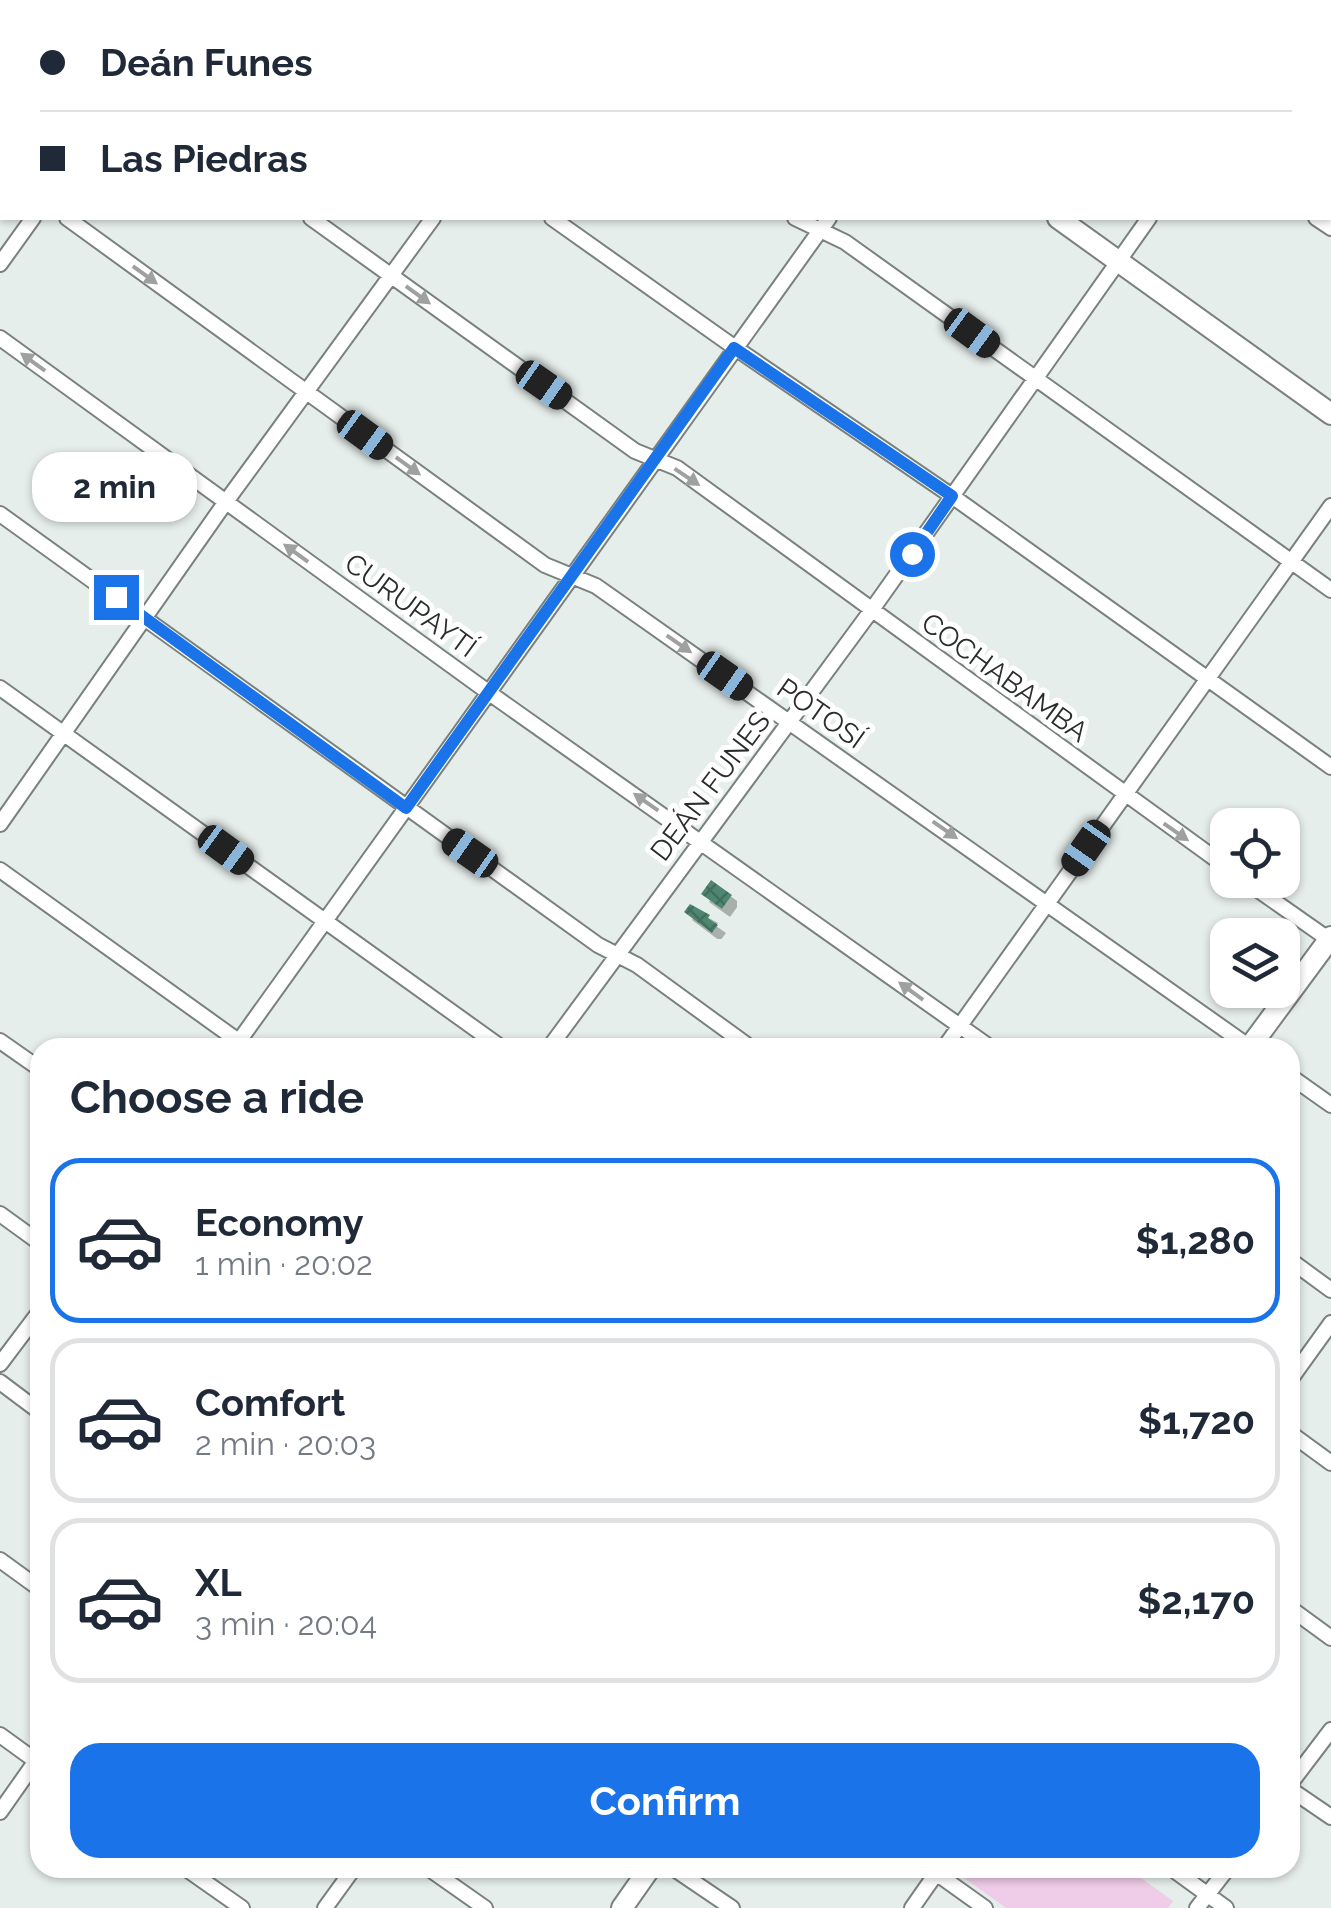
<!DOCTYPE html>
<html lang="en">
<head>
<meta charset="utf-8">
<style>
	:root { --surface:#fff; --page:#f2f2f3; --text:#1f2937; --muted:#747a83; --line:#e0e1e3; --accent:#1a73e8 }
	body { margin:0; font-family:Raleway,sans-serif; background:var(--page); color:var(--text); height:100vh; display:flex; flex-direction:column; font-size:38px; white-space:nowrap }
	* { box-sizing:border-box; margin:0 }
	p { font-size:32px; color:var(--muted) }
	.icon { flex:none; width:55px; height:55px; fill:none; stroke:currentColor; stroke-width:2; stroke-linecap:round; stroke-linejoin:round }
	.map { position:relative; flex:1; overflow:hidden }
	.sheet { position:absolute; left:30px; top:1038px; width:1270px; height:840px; display:flex; flex-direction:column; background:var(--surface); border-radius:30px; box-shadow:0 2px 8px #0004 }
	.sheet>* { flex:none }
	.hud { position:absolute; left:0px; top:0px; width:1332px; height:220px; box-shadow:0 2px 8px #0004; display:grid; align-content:center; height:220px; padding:0 40px; background:var(--surface) }
	.tools { position:absolute; left:1210px; top:808px; display:grid; gap:20px }
	.tools a { display:grid; place-items:center; width:90px; height:90px; border-radius:20px; background:var(--surface); box-shadow:0 2px 8px #0004; font-size:50px }
	.end { position:absolute; width:45px; height:45px; margin:-22px; border:12px solid #1a73e8; background:#fff; box-shadow:0 0 0 5px #fff }
	.from { border-radius:50% }
	.bubble { position:absolute; height:70px; border-radius:30px; background:var(--surface); box-shadow:0 2px 8px #0004; font-size:32px; font-weight:700; line-height:70px; text-align:center }
	.car { position:absolute; width:30px; height:60px; margin:-30px -15px; border-radius:12px; box-shadow:0 0 8px 2px #0007; background:linear-gradient(#222 24%,#8ab4d8 0 40%,#222 0 76%,#8ab4d8 0 86%,#222 0) }
	.hud b { display:flex; align-items:center; gap:35px; height:95px; font-size:38px }
	.hud b+b { border-top:2px solid var(--line) }
	.hud i { width:25px; height:25px; background:var(--text) }
	ul { padding:0; list-style:none }
	li { display:flex; align-items:center; gap:30px; height:165px; margin:0 20px 15px; padding:0 20px; border:5px solid var(--line); border-radius:30px }
	li div { flex:1 }
	li b { display:block; font-size:38px }
	li em { font-style:normal; font-weight:700 }
	li.selected { border-color:var(--accent) }
	li>.icon { width:90px; height:90px; stroke-width:1.5 }
	h2 { padding:0 40px; font-size:45px; line-height:120px }
	.button { display:flex; gap:20px; margin-top:auto; padding:20px 40px }
	.button a { flex:1; height:115px; border-radius:30px; background:var(--accent); color:#fff; font-size:40px; font-weight:700; line-height:115px; text-align:center }
	.map>svg:first-child { display:block }
	.park { fill:#efcce7 }
	.building { fill:url(#building-cross-hatch); filter:url(#shadow) }
	.lines { fill:none; stroke-linecap:round; stroke-linejoin:round }
	.street-casing { stroke:#79807d; stroke-width:18 }
	.secondary-casing { stroke:#79807d; stroke-width:24 }
	.street { stroke:#fff; stroke-width:14 }
	.secondary { stroke:#fff; stroke-width:20 }
	.oneway { fill:#9fa0a0 }
	.route { stroke:#1a73e8; stroke-width:12 }
	.labels { text-anchor:middle; stroke-width:10; stroke-linejoin:round; paint-order:stroke }
	.street-label { font-size:28px; fill:#292c2b; stroke:#fff }
</style>
</head>
<body>
<div class="map">
<svg width="1331" height="1908" viewBox="0 0 1331 1908">
	<defs>
		<pattern id="building-cross-hatch" width="8" height="8" patternUnits="userSpaceOnUse" patternTransform="scale(2.5)"><rect width="8" height="8" fill="#508671"/><path d="M0 0l8 8M0 8l8-8" fill="none" stroke="#426e5d"/></pattern>
		<filter id="shadow"><feDropShadow dx="8" dy="8" stdDeviation="0" flood-color="#0004"/></filter>
	</defs>
	<rect width="100%" height="100%" fill="#e6eeeb"/>
	<!-- park -->
	<path class="park" d="M 956,1868 L 1127,1868 L 1173,1901 L 1168,1908 L 1006,1908 L 953,1870 Z"/>
	<!-- building -->
	<path class="building" d="M 711,880 L 732,895 L 722,909 L 701,894 Z
		M 690,904 L 710,915 L 708,918 L 718,925 L 712,933 L 684,912 Z"/>
	<g class="lines">
		<!-- street casing -->
		<g class="street-casing">
			<path id="street" d="M 8,0 L 11,2
				M 253,0 L 257,2
				M 495,0 L 499,2
				M 1009,0 L 1013,2
				M 1259,0 L 1262,2
				M 186,2 L 188,0
				M 583,2 L 584,0
				M 975,2 L 976,0
				M 1306,2 L 1308,0
				M 1330,52 L 1331,53
				M 0,169 L 2,171
				M 67,218 L 545,565 L 596,586 L 1251,1048
				M 311,218 L 635,451 L 677,468 L 1228,868
				M 552,218 L 734,347 L 952,496 L 1331,767
				M 795,218 L 845,242 L 1331,590
				M 1316,218 L 1331,228
				M 0,264 L 33,218
				M 0,338 L 488,692 L 991,1048
				M 0,514 L 598,945 L 637,965 L 751,1048
				M 0,688 L 502,1048
				M 0,824 L 225,503 L 433,218
				M 0,870 L 248,1048
				M 1244,880 L 1331,941
				M 0,1041 L 40,1069
				M 234,1048 L 829,218
				M 549,1048 L 871,611 L 1149,218
				M 944,1048 L 1331,506
				M 1290,1076 L 1331,1105
				M 0,1214 L 40,1243
				M 1290,1260 L 1331,1290
				M 0,1364 L 40,1311
				M 1290,1380 L 1331,1323
				M 0,1382 L 40,1412
				M 1290,1433 L 1331,1463
				M 0,1560 L 40,1589
				M 1290,1608 L 1331,1638
				M 0,1735 L 40,1764
				M 1290,1784 L 1331,1730
				M 1290,1789 L 1331,1817
				M 0,1812 L 40,1755
				M 185,1868 L 242,1908
				M 428,1868 L 485,1908
				M 673,1868 L 732,1908
				M 929,1868 L 985,1908
				M 1171,1868 L 1226,1908
				M 325,1908 L 354,1868
				M 912,1908 L 940,1868
				M 1197,1908 L 1228,1868"/>
		</g>
		<!-- secondary casing -->
		<g class="secondary-casing">
			<path id="secondary" d="M 753,0 L 757,2
				M 1058,218 L 1331,414
				M 1249,1048 L 1331,937
				M 622,1908 L 650,1868"/>
		</g>
		<!-- street -->
		<use href="#street" class="street"/>
		<!-- secondary -->
		<use href="#secondary" class="secondary"/>
	</g>
	<!-- one-way arrows -->
	<defs><path id="oneway-solid" d="M-6-.8H1V-3.2L6.5 0L1 3.2V.8H-6Z" transform="scale(2.5)"/></defs>
	<g class="oneway">
		<use href="#oneway-solid" transform="translate(145 275) rotate(36)"/>
		<use href="#oneway-solid" transform="translate(418 295) rotate(36)"/>
		<use href="#oneway-solid" transform="translate(33 362) rotate(-144)"/>
		<use href="#oneway-solid" transform="translate(408 466) rotate(36)"/>
		<use href="#oneway-solid" transform="translate(687 477) rotate(34)"/>
		<use href="#oneway-solid" transform="translate(296 553) rotate(-144)"/>
		<use href="#oneway-solid" transform="translate(679 644) rotate(35)"/>
		<use href="#oneway-solid" transform="translate(646 802) rotate(-145)"/>
		<use href="#oneway-solid" transform="translate(945 830) rotate(35)"/>
		<use href="#oneway-solid" transform="translate(1176 832) rotate(35)"/>
		<use href="#oneway-solid" transform="translate(911 991) rotate(-144)"/>
	</g>
	<g class="lines">
		<!-- route -->
		<path class="route" d="M 116,597 L 406,808 L 734,348 L 952,496 L 912,554"/>
	</g>
	<g class="labels">
		<!-- street labels -->
		<g class="street-label">
			<text transform="translate(411 605) rotate(36)" y="10">CURUPAYTÍ</text>
			<text transform="translate(1005 677) rotate(36)" y="10">COCHABAMBA</text>
			<text transform="translate(821 713) rotate(35)" y="10">POTOSÍ</text>
			<text transform="translate(710 786) rotate(-53)" y="10">DEÁN FUNES</text>
		</g>
	</g>
</svg>
<div class="tools">
<a><svg class="icon" aria-label="locate" viewBox="0 0 24 24"><circle cx="12" cy="12" r="6"/><path d="M12 2v4M12 18v4M2 12h4M18 12h4"/></svg></a>
<a><svg class="icon" aria-label="layers" viewBox="0 0 24 24"><path d="M12 4l9 5-9 5-9-5zM3 14l9 5 9-5"/></svg></a>
</div>
<i class="end from" style="left:912px;top:554px"></i>
<i class="end" style="left:116px;top:597px"></i>
<div class="bubble" style="left:32px;top:452px;width:165px">2 min</div>
<i class="car" style="left:972px;top:333px;rotate:126deg"></i>
<i class="car" style="left:544px;top:385px;rotate:125deg"></i>
<i class="car" style="left:365px;top:435px;rotate:126deg"></i>
<i class="car" style="left:725px;top:676px;rotate:125deg"></i>
<i class="car" style="left:1086px;top:848px;rotate:215deg"></i>
<i class="car" style="left:226px;top:850px;rotate:126deg"></i>
<i class="car" style="left:470px;top:853px;rotate:305deg"></i>
<div class="hud">
<b><i class="from"></i>Deán Funes</b>
<b><i></i>Las Piedras</b>
</div>
<section class="sheet">
<h2>Choose a ride</h2>
<ul>
<li class="selected"><svg class="icon" aria-label="car" viewBox="0 0 24 24"><path d="M5 17H2v-5l4-1 3-4h7l3 4 3 1v5h-3M9 17h6M6 11h13"/><circle cx="7" cy="17" r="2"/><circle cx="17" cy="17" r="2"/></svg><div><b>Economy</b><p>1 min · 20:02</p></div><em>$1,280</em></li>
<li><svg class="icon" aria-label="car" viewBox="0 0 24 24"><path d="M5 17H2v-5l4-1 3-4h7l3 4 3 1v5h-3M9 17h6M6 11h13"/><circle cx="7" cy="17" r="2"/><circle cx="17" cy="17" r="2"/></svg><div><b>Comfort</b><p>2 min · 20:03</p></div><em>$1,720</em></li>
<li><svg class="icon" aria-label="car" viewBox="0 0 24 24"><path d="M5 17H2v-5l4-1 3-4h7l3 4 3 1v5h-3M9 17h6M6 11h13"/><circle cx="7" cy="17" r="2"/><circle cx="17" cy="17" r="2"/></svg><div><b>XL</b><p>3 min · 20:04</p></div><em>$2,170</em></li>
</ul>
<div class="button"><a>Confirm</a></div>
</section>
</div>
</body>
</html>
